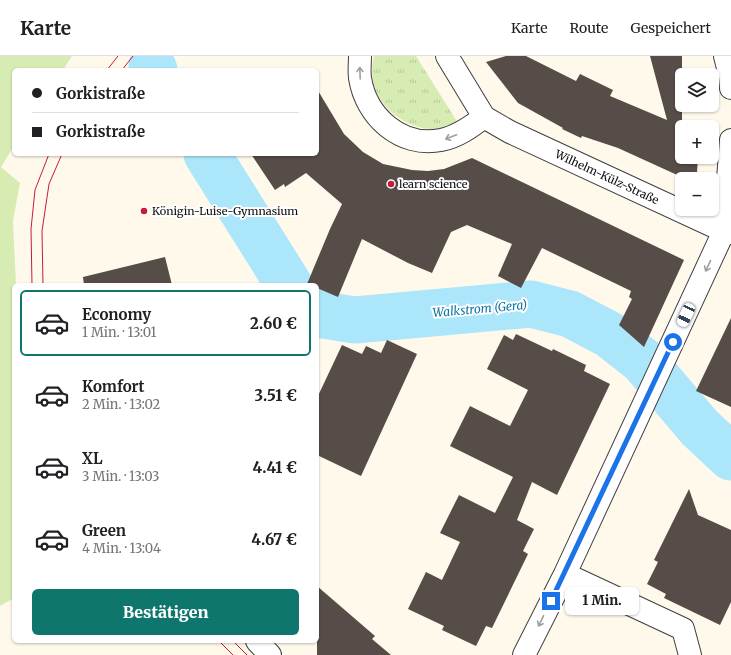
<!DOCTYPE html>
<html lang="de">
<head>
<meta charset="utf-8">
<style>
	:root { --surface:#fff; --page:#f6f6f6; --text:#202124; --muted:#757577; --line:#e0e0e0; --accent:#0f766e }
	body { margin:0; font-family:Merriweather,serif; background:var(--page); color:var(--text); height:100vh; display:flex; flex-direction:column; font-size:15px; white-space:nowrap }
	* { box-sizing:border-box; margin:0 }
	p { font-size:13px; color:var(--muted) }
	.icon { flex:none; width:22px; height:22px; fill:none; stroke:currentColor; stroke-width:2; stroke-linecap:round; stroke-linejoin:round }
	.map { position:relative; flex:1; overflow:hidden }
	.side { position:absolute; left:12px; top:227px; width:307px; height:360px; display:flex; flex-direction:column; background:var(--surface); border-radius:6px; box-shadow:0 1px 3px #0004 }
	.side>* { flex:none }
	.top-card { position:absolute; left:12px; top:12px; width:307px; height:88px; border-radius:6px; box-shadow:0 1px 3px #0004; display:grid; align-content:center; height:88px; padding:0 20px; background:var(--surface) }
	.buttons { position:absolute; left:675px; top:12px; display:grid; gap:8px }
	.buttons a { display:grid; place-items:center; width:44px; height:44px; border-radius:6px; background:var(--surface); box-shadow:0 1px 3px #0004; font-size:20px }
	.end { position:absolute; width:18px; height:18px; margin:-9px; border:5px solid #1a73e8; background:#fff; box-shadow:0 0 0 2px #fff }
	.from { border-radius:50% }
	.bubble { position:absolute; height:28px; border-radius:6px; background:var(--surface); box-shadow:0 1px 3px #0004; font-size:13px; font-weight:800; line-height:28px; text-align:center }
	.car { position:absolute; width:12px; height:24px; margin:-12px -6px; border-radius:5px; box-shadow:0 0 3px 1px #0007; background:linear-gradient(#fff 24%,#345 0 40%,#fff 0 76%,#345 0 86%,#fff 0) }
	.top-card b { display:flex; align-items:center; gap:14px; height:38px; font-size:15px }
	.top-card b+b { border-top:1px solid var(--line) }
	.top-card i { width:10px; height:10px; background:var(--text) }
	ul { padding:7px 0 0; list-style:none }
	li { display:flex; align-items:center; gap:12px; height:66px; margin:0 8px 6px; padding:0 12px; border:2px solid transparent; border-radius:6px }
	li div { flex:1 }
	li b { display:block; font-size:15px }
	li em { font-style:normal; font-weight:800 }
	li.on { border-color:var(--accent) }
	li>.icon { width:36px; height:36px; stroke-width:1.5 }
	.action { display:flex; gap:8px; margin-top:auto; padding:8px 20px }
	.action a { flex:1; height:46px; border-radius:6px; background:var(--accent); color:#fff; font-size:16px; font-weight:800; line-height:46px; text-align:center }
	header { display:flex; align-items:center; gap:24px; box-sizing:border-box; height:56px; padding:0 20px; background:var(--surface); border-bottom:1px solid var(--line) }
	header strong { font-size:19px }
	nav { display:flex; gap:22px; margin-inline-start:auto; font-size:14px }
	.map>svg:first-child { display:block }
	.grass { fill:url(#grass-tufts) }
	.park { fill:#d7ecb3 }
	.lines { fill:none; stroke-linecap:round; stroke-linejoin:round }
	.river { stroke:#ace6fa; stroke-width:47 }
	.building { fill:#564c48 }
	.minor-casing { stroke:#3f3f3f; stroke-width:24 }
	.minor { stroke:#fff; stroke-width:22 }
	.tram { stroke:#c51c37; stroke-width:1 }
	.oneway { stroke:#9e9e9e }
	.route { stroke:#1a73e8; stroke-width:5 }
	.poi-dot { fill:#c51c37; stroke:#fff; stroke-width:1.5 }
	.labels { text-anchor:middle; stroke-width:4; stroke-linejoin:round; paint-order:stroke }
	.street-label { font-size:11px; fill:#0c0c0c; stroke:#fff }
	.poi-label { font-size:11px; fill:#0c0c0c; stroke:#fff; text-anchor:start }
	.water-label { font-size:12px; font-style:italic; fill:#0e75a6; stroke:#fff }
</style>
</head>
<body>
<header>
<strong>Karte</strong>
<nav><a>Karte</a><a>Route</a><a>Gespeichert</a></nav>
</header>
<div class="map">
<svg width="731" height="599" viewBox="0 0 731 599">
	<defs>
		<pattern id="grass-tufts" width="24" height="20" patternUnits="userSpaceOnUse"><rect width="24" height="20" fill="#d7ecb3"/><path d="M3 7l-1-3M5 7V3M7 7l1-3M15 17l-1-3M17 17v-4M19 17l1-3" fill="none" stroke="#b7c999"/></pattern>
	</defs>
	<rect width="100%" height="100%" fill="#fff9ec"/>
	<!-- grass -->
	<path class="grass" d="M 374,0 L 416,0 L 458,67 C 452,69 444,72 437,73 C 410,75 380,54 374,28 C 371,18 372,9 374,0 Z"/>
	<!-- park -->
	<path class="park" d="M 0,0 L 72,0 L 63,14 L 14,14 L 14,90 L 1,111 L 20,127 L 13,165 L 16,229 L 14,229 L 14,542 L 0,550 Z"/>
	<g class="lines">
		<!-- river -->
		<path class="river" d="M 152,10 L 154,14
			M 207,98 L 289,229
			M 317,255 L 323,259 L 355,264 L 531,248 L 570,258 L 610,279 L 643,305 L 699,371 L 731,401"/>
	</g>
	<!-- building -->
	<path class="building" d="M 506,0 L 526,0 L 576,25 L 580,18 L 613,34 L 610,40 L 667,64 L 650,0 L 682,0 L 682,67 L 699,68 L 699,71 L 682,71 L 682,101 L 698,101 L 697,117 L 686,123 L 618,92 L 582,80 L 581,82 L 562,73 L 563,72 L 518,47 L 486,6 Z
		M 317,33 L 344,78 L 363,96 L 383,108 L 412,114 L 428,115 L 444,113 L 472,102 L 684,204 L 644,291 L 619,269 L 632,243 L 629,241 L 631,235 L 542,192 L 521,232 L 498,220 L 512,188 L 467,169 L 451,176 L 432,217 L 408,207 L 362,183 L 338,241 L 317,232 L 317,229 L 307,228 L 330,173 L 342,148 L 306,117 L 285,131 L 284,128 L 275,134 L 251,98 L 317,98 Z
		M 165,201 L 172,229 L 84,229 L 83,221 Z
		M 731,262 L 731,351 L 696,335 Z
		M 516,278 L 552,295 L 553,293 L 586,309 L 584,315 L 610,328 L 557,439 L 532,426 L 517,464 L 534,473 L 523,495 L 528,498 L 492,572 L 486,570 L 476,590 L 442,574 L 444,570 L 408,553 L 426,516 L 442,524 L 460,486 L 440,477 L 459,439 L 495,457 L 513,421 L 450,390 L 470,350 L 510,370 L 528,334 L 487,313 L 504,279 L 513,284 Z
		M 387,284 L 417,298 L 361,420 L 317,399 L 317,342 L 342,289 L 362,298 L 366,290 L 381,297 Z
		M 689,433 L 698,459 L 731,474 L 731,546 L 720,569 L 664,542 L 666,538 L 647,528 L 658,506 L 654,504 Z
		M 317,530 L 375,580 L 372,583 L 391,599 L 317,599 Z"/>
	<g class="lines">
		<!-- minor casing -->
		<g class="minor-casing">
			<path id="minor" d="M 360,0 C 360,7 359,15 360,22 C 366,60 400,92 441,84 C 457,81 471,71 484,61
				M 447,0 L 484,61 L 510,76 L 724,175 L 731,177
				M 725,0 L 730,20 L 731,32
				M 565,518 L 683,573 L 690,599
				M 257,585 L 270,599
				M 524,599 L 565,518 L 724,175 L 731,84"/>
		</g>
		<!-- minor -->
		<use href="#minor" class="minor"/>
		<!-- tram -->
		<path class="tram" d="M 107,14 L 118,0
			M 122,14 L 133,0
			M 32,229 L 31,173 L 35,134 L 49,98
			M 43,229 L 42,175 L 49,128 L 62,98
			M 219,585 L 233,599
			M 233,585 L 247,599"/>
	</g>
	<!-- one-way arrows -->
	<defs><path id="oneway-shaft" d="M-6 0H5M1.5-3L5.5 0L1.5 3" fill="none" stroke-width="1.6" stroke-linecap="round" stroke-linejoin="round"/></defs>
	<g class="oneway">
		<use href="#oneway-shaft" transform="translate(360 17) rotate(-92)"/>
		<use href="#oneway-shaft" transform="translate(451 81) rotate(159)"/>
		<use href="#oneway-shaft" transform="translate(708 210) rotate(115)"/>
		<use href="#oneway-shaft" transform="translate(541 565) rotate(116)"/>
	</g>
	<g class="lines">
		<!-- route -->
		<path class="route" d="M 551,545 L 673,286"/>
	</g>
	<!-- markers -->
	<g class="poi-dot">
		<circle cx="391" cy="128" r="4"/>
		<circle cx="144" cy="155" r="4"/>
	</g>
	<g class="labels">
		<!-- street labels -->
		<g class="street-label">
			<text transform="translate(607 121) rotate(25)" y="4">Wilhelm-Külz-Straße</text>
		</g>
		<!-- poi labels -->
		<g class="poi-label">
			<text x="399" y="132">learn science</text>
			<text x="152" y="159">Königin-Luise-Gymnasium</text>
		</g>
		<!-- water labels -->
		<g class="water-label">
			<text transform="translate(480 253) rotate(-5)" y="4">Walkstrom (Gera)</text>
		</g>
	</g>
</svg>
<div class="buttons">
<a><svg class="icon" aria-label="layers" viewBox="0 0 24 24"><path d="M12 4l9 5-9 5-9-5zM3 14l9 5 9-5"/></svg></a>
<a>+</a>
<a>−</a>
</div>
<i class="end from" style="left:673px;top:286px"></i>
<i class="end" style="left:551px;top:545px"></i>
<div class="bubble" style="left:565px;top:531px;width:74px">1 Min.</div>
<i class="car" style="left:686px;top:259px;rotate:205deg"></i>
<div class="top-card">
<b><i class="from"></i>Gorkistraße</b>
<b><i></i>Gorkistraße</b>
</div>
<section class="side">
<ul>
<li class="on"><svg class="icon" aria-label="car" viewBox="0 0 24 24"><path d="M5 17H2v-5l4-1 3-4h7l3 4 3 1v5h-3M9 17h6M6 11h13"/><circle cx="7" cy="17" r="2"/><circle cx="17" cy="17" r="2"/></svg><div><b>Economy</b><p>1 Min. · 13:01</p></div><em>2.60 €</em></li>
<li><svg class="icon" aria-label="car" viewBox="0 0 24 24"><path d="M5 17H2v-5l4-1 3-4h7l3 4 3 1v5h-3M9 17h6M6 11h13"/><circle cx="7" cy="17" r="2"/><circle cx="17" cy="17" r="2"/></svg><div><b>Komfort</b><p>2 Min. · 13:02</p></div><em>3.51 €</em></li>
<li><svg class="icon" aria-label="car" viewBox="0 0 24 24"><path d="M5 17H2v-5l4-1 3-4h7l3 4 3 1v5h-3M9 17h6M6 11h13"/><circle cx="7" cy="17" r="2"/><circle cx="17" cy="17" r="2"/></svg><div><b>XL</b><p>3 Min. · 13:03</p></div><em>4.41 €</em></li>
<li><svg class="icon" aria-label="car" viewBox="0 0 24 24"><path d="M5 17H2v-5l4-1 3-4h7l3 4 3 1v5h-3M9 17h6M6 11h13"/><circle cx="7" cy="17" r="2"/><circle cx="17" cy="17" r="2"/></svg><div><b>Green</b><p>4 Min. · 13:04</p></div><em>4.67 €</em></li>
</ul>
<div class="action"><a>Bestätigen</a></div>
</section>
</div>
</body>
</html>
